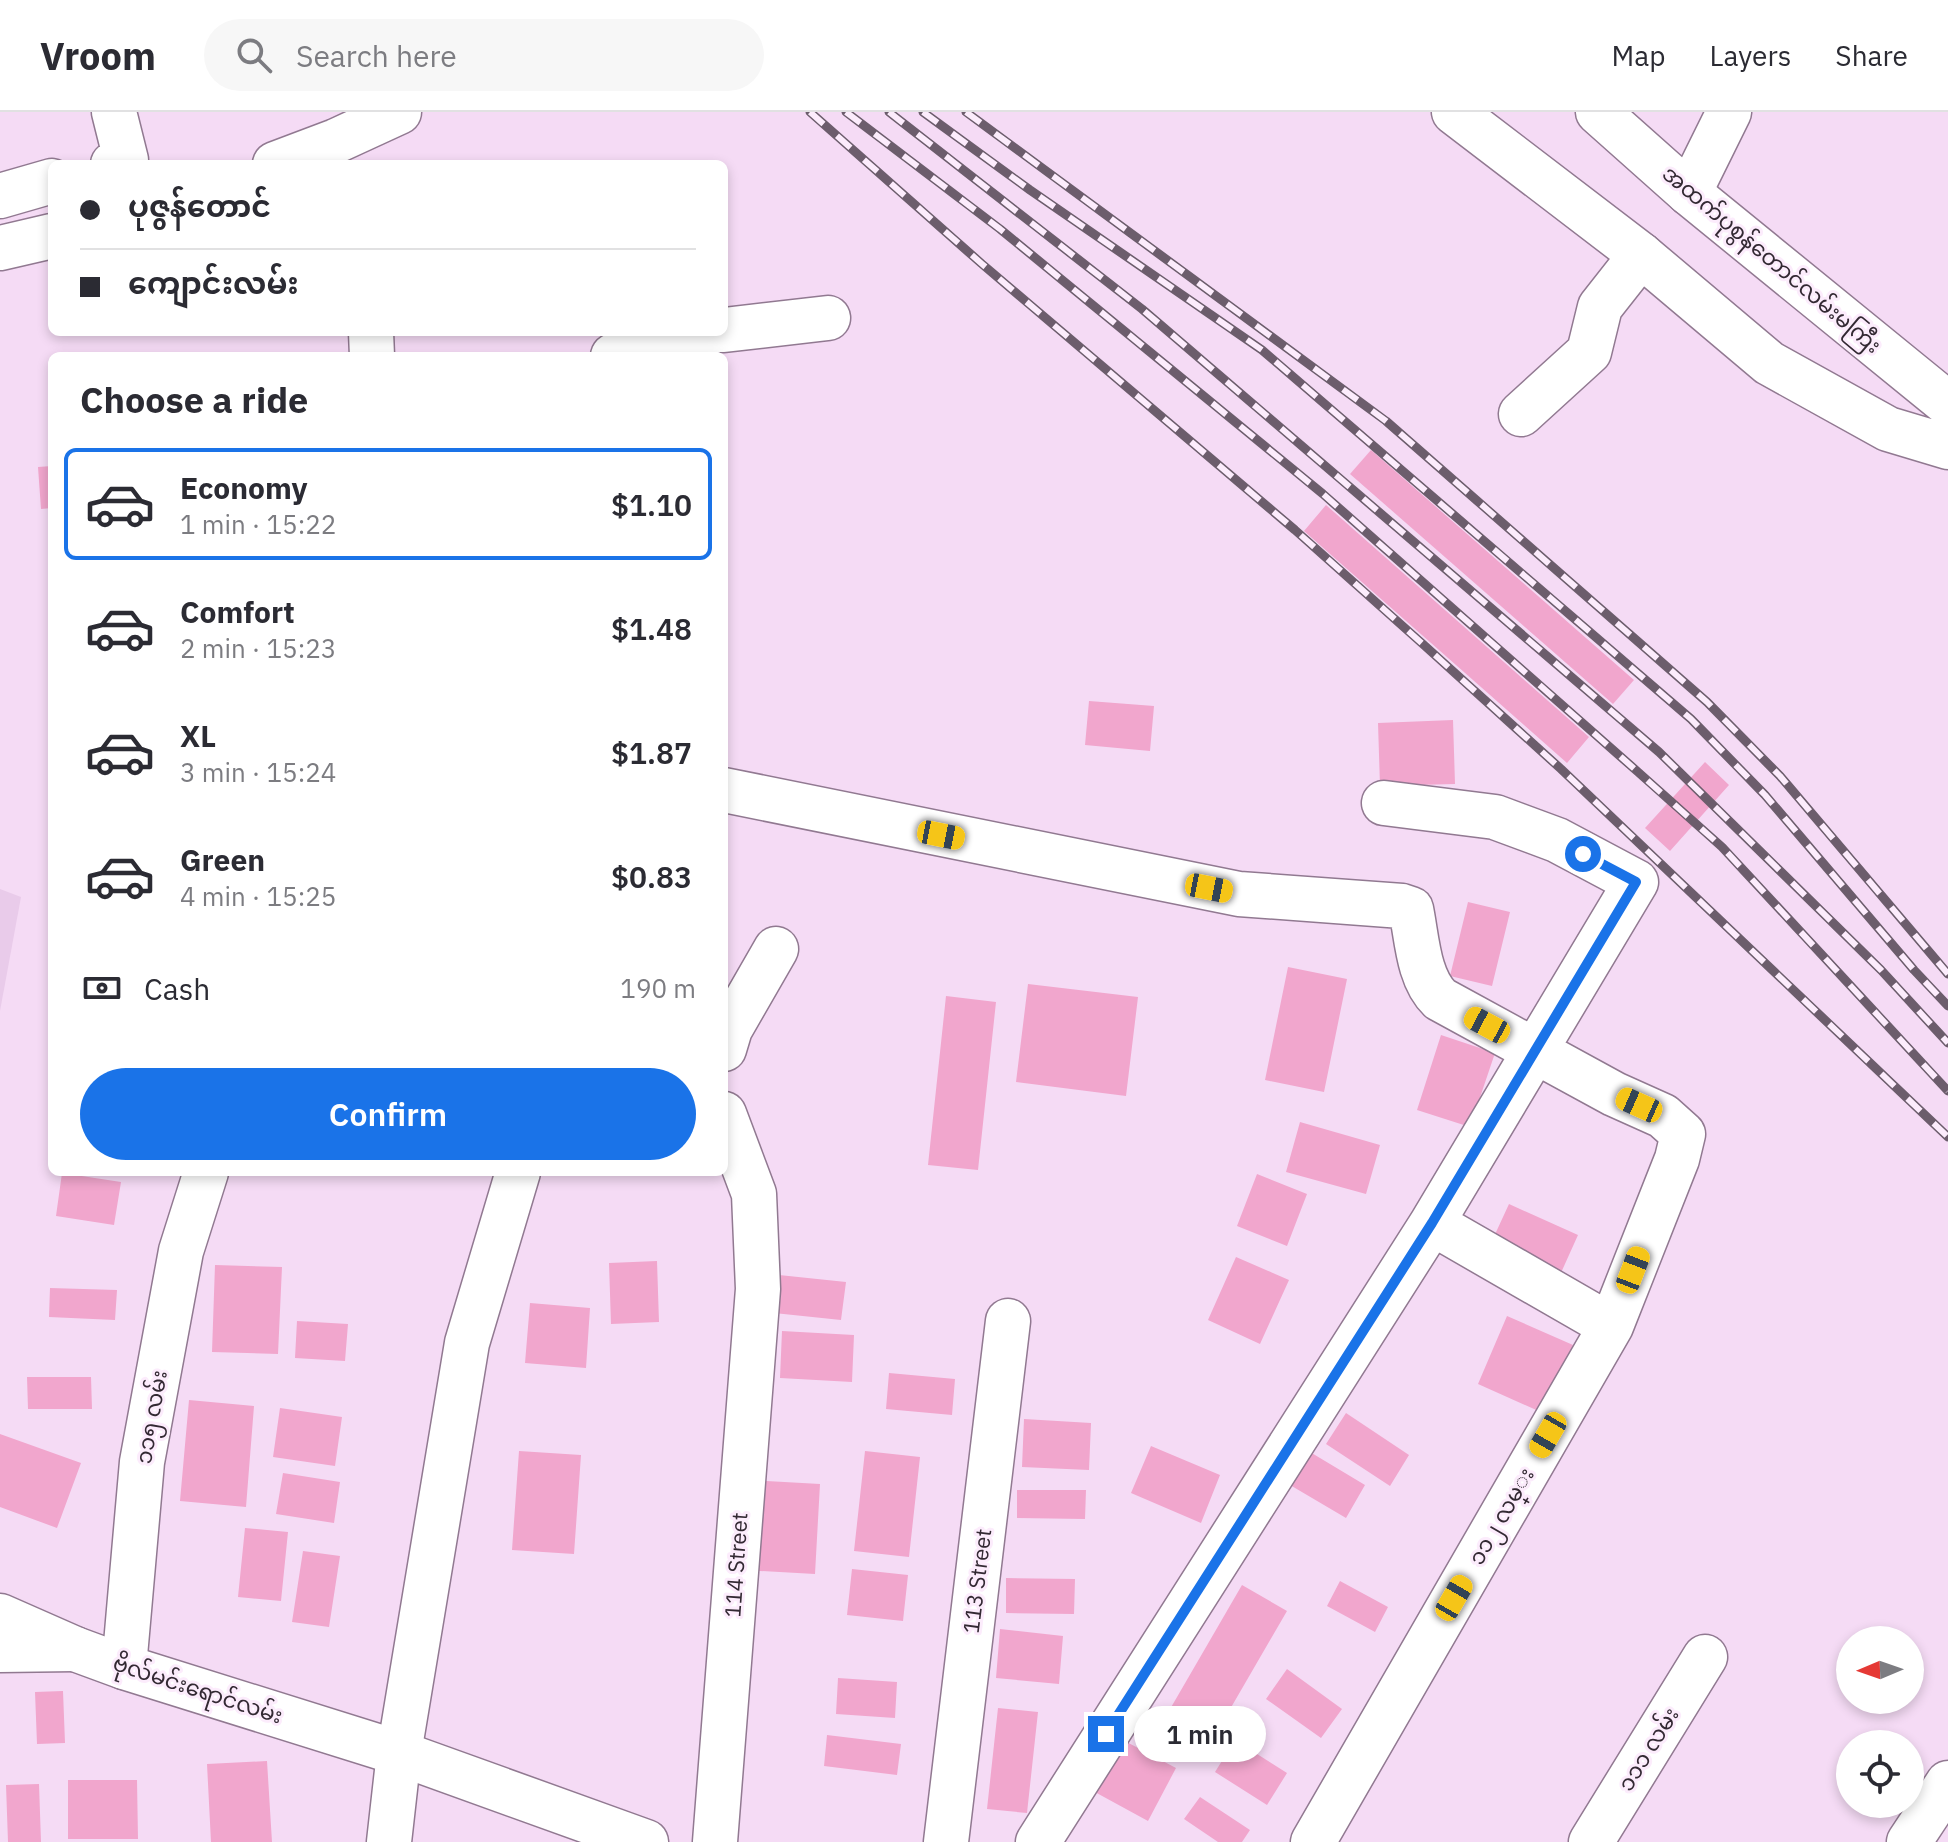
<!DOCTYPE html>
<html lang="en">
<head>
<meta charset="utf-8">
<style>
	:root { --surface:#fff; --page:#f7f7f7; --text:#2b2b33; --muted:#7c7c81; --line:#e1e1e2; --accent:#1a73e8 }
	body { margin:0; font-family:"IBM Plex Sans","Noto Sans Myanmar",sans-serif; background:var(--page); color:var(--text); height:100vh; display:flex; flex-direction:column; font-size:30px; white-space:nowrap }
	* { box-sizing:border-box; margin:0 }
	p { font-size:26px; color:var(--muted) }
	.icon { flex:none; width:44px; height:44px; fill:none; stroke:currentColor; stroke-width:2; stroke-linecap:round; stroke-linejoin:round }
	.map { position:relative; flex:1; overflow:hidden }
	.panel { position:absolute; left:48px; top:240px; width:680px; height:824px; display:flex; flex-direction:column; background:var(--surface); border-radius:12px; box-shadow:0 4px 12px #0003 }
	.panel>* { flex:none }
	.hud { position:absolute; left:48px; top:48px; width:680px; height:176px; border-radius:12px; box-shadow:0 4px 12px #0003; display:grid; align-content:center; height:176px; padding:0 32px; background:var(--surface) }
	.needle { width:52px; rotate:268deg }
	.fabs { position:absolute; left:1836px; top:1514px; display:grid; gap:16px }
	.fabs a { display:grid; place-items:center; width:88px; height:88px; border-radius:50%; background:var(--surface); box-shadow:0 4px 12px #0003; font-size:40px }
	.end { position:absolute; width:36px; height:36px; margin:-18px; border:10px solid #1a73e8; background:#fff; box-shadow:0 0 0 4px #fff }
	.from { border-radius:50% }
	.bubble { position:absolute; height:56px; border-radius:28px; background:var(--surface); box-shadow:0 4px 12px #0003; font-size:26px; font-weight:600; line-height:56px; text-align:center }
	.car { position:absolute; width:24px; height:48px; margin:-24px -12px; border-radius:10px; box-shadow:0 0 6px 2px #0007; background:linear-gradient(#f5c518 24%,#345 0 40%,#f5c518 0 76%,#345 0 86%,#f5c518 0) }
	.hud b { display:flex; align-items:center; gap:28px; height:76px; font-size:30px }
	.hud b+b { border-top:2px solid var(--line) }
	.hud i { width:20px; height:20px; background:var(--text) }
	ul { padding:0; list-style:none }
	li { display:flex; align-items:center; gap:24px; height:112px; margin:0 16px 12px; padding:0 16px; border:4px solid transparent; border-radius:12px }
	li div { flex:1 }
	li b { display:block; font-size:30px }
	li em { font-style:normal; font-weight:600 }
	li.on { border-color:var(--accent) }
	li>.icon { width:72px; height:72px; stroke-width:1.5 }
	h2 { padding:0 32px; font-size:36px; line-height:96px }
	.pay { display:flex; align-items:center; gap:20px; height:88px; padding:0 32px; font-size:30px }
	.pay p { margin-inline-start:auto }
	.cta { display:flex; gap:16px; margin-top:auto; padding:16px 32px }
	.cta a { flex:1; height:92px; border-radius:48px; background:var(--accent); color:#fff; font-size:32px; font-weight:600; line-height:92px; text-align:center }
	header { display:flex; align-items:center; gap:48px; box-sizing:border-box; height:112px; padding:0 40px; background:var(--surface); border-bottom:2px solid var(--line) }
	header strong { font-size:38px }
	nav { display:flex; gap:44px; margin-inline-start:auto; font-size:28px }
	.search { width:560px; height:72px; background:var(--page); display:flex; align-items:center; gap:20px; box-sizing:border-box; padding:0 28px; border-radius:44px; color:var(--muted); font-size:30px }
	.map>svg:first-child { display:block }
	.built { fill:#e9cbea }
	.building { fill:#f1a6cd }
	.lines { fill:none; stroke-linecap:round; stroke-linejoin:round }
	.minor-casing { stroke:#917991; stroke-width:47 }
	.major-casing { stroke:#917991; stroke-width:47 }
	.minor { stroke:#fff; stroke-width:44 }
	.major { stroke:#fff; stroke-width:44 }
	.rail-casing { stroke:#6c5d6c; stroke-width:9 }
	.rail { stroke:#fcecfc; stroke-width:6; stroke-dasharray:18; stroke-linecap:butt }
	.route { stroke:#1a73e8; stroke-width:10 }
	.labels { text-anchor:middle; stroke-width:6; stroke-linejoin:round; paint-order:stroke }
	.street-label { font-size:22px; fill:#332933; stroke:#fcecfc }
</style>
</head>
<body>
<header>
<strong>Vroom</strong>
<div class="search"><svg class="icon" aria-label="search" viewBox="0 0 24 24"><circle cx="10" cy="10" r="6"/><path d="M15 15l6 6"/></svg>Search here</div>
<nav><a>Map</a><a>Layers</a><a>Share</a></nav>
</header>
<div class="map">
<svg width="1948" height="1730" viewBox="0 0 1948 1730">
	<rect width="100%" height="100%" fill="#f5dbf5"/>
	<!-- built -->
	<path class="built" d="M 0,777 L 21,785 L 0,899 Z"/>
	<!-- building -->
	<path class="building" d="M 1371,338 L 1634,568 L 1613,592 L 1350,362 Z
		M 52,354 L 52,396 L 41,397 L 38,355 Z
		M 1326,393 L 1589,625 L 1567,651 L 1304,419 Z
		M 1089,589 L 1154,594 L 1150,639 L 1085,633 Z
		M 1453,608 L 1455,672 L 1380,674 L 1378,611 Z
		M 1705,650 L 1729,673 L 1670,739 L 1645,716 Z
		M 1468,790 L 1510,800 L 1492,874 L 1450,864 Z
		M 1288,855 L 1347,867 L 1324,980 L 1265,968 Z
		M 1028,872 L 1138,885 L 1126,984 L 1016,970 Z
		M 946,884 L 996,890 L 978,1058 L 928,1053 Z
		M 1441,923 L 1495,941 L 1470,1015 L 1417,998 Z
		M 1300,1010 L 1380,1033 L 1366,1082 L 1286,1060 Z
		M 62,1061 L 121,1070 L 114,1113 L 56,1104 Z
		M 1257,1062 L 1307,1082 L 1287,1134 L 1237,1114 Z
		M 1509,1092 L 1578,1123 L 1560,1163 L 1491,1131 Z
		M 1236,1145 L 1289,1168 L 1260,1232 L 1208,1208 Z
		M 657,1149 L 659,1210 L 611,1212 L 609,1151 Z
		M 215,1153 L 282,1155 L 278,1242 L 212,1240 Z
		M 779,1163 L 846,1170 L 841,1208 L 774,1201 Z
		M 50,1176 L 117,1178 L 115,1208 L 49,1205 Z
		M 530,1191 L 590,1196 L 586,1256 L 525,1251 Z
		M 1507,1204 L 1573,1233 L 1543,1301 L 1478,1272 Z
		M 297,1209 L 348,1212 L 345,1249 L 295,1246 Z
		M 782,1219 L 854,1223 L 852,1270 L 780,1266 Z
		M 889,1261 L 955,1267 L 952,1303 L 886,1297 Z
		M 27,1265 L 91,1265 L 92,1297 L 28,1297 Z
		M 189,1288 L 254,1294 L 246,1395 L 180,1389 Z
		M 280,1296 L 342,1305 L 335,1354 L 273,1345 Z
		M 1346,1301 L 1409,1343 L 1390,1374 L 1326,1332 Z
		M 1024,1307 L 1091,1311 L 1089,1358 L 1022,1355 Z
		M 0,1322 L 81,1351 L 57,1416 L 0,1395 Z
		M 1151,1334 L 1220,1363 L 1201,1411 L 1131,1381 Z
		M 519,1339 L 581,1343 L 574,1442 L 512,1438 Z
		M 865,1339 L 920,1345 L 909,1445 L 854,1439 Z
		M 1310,1340 L 1365,1373 L 1346,1406 L 1290,1373 Z
		M 283,1361 L 340,1370 L 334,1411 L 276,1402 Z
		M 749,1368 L 820,1372 L 815,1462 L 744,1458 Z
		M 1017,1378 L 1086,1378 L 1085,1407 L 1017,1406 Z
		M 245,1416 L 288,1420 L 281,1489 L 238,1485 Z
		M 303,1439 L 340,1444 L 329,1515 L 292,1510 Z
		M 852,1457 L 908,1463 L 903,1509 L 847,1503 Z
		M 1006,1466 L 1075,1467 L 1074,1502 L 1006,1501 Z
		M 1340,1469 L 1388,1495 L 1375,1520 L 1327,1494 Z
		M 1242,1473 L 1287,1499 L 1211,1630 L 1166,1604 Z
		M 1000,1517 L 1063,1524 L 1059,1572 L 996,1566 Z
		M 1287,1557 L 1342,1597 L 1321,1626 L 1266,1587 Z
		M 838,1566 L 897,1570 L 895,1606 L 836,1602 Z
		M 63,1579 L 65,1631 L 37,1632 L 35,1580 Z
		M 998,1596 L 1038,1600 L 1027,1701 L 987,1697 Z
		M 827,1623 L 901,1632 L 897,1663 L 824,1654 Z
		M 1121,1627 L 1176,1656 L 1148,1709 L 1093,1679 Z
		M 1235,1628 L 1287,1661 L 1267,1693 L 1215,1660 Z
		M 267,1649 L 272,1730 L 211,1730 L 207,1652 Z
		M 68,1668 L 137,1668 L 138,1727 L 68,1727 Z
		M 39,1672 L 41,1730 L 8,1730 L 6,1673 Z
		M 1200,1685 L 1250,1718 L 1242,1730 L 1218,1730 L 1184,1707 Z"/>
	<g class="lines">
		<!-- minor casing -->
		<g class="minor-casing">
			<path id="minor" d="M 113,52 L 126,48 L 114,0
				M 1689,81 L 1729,0
				M 0,84 L 52,69
				M 724,218 L 828,206
				M 371,220 L 372,244
				M 613,244 L 637,229 L 711,220
				M 1521,302 L 1589,240 L 1600,195 L 1641,143
				M 724,678 L 1239,782 L 1402,794 L 1411,797 C 1417,826 1418,866 1440,887 L 1614,982 L 1663,1004 L 1683,1022 L 1677,1047 L 1611,1214 L 1313,1730
				M 724,937 L 730,917 L 776,837
				M 1432,1111 L 1611,1214
				M 0,1538 L 75,1537
				M 124,1555 L 142,1350 L 181,1139 L 206,1060
				M 389,1730 L 399,1641 L 467,1231 L 518,1060
				M 715,1730 L 758,1177 L 754,1082 L 724,1002
				M 946,1730 L 1008,1209
				M 1038,1730 L 1432,1111 L 1636,770 L 1557,728 L 1495,705 L 1384,691
				M 1591,1730 L 1705,1545
				M 1909,1730 L 1948,1671"/>
		</g>
		<!-- major casing -->
		<g class="major-casing">
			<path id="major" d="M 1454,0 L 1641,143 L 1769,251 L 1888,317 L 1948,335
				M 1598,0 L 1689,81 L 1948,292
				M 275,52 L 336,29 L 399,0
				M 0,136 L 52,124
				M 0,1504 L 75,1537 L 124,1555 L 399,1641 L 646,1730"/>
		</g>
		<!-- minor -->
		<use href="#minor" class="minor"/>
		<!-- major -->
		<use href="#major" class="major"/>
		<!-- rail casing -->
		<g class="rail-casing">
			<path id="rail" d="M 810,0 L 982,152 L 1295,418 L 1425,534 L 1561,657 L 1948,1025
				M 846,0 L 1000,117 L 1323,382 L 1638,660 L 1722,735 L 1948,979
				M 889,0 L 1142,197 L 1659,640 L 1881,858 L 1948,931
				M 923,0 L 1030,78 L 1262,238 L 1691,607 L 1765,683 L 1914,858 L 1948,894
				M 966,0 L 1386,309 L 1707,590 L 1780,664 L 1948,862"/>
		</g>
		<!-- rail -->
		<use href="#rail" class="rail"/>
	</g>
	<g class="lines">
		<!-- route -->
		<path class="route" d="M 1106,1622 L 1432,1111 L 1636,770 L 1583,742"/>
	</g>
	<g class="labels">
		<!-- street labels -->
		<g class="street-label">
			<text transform="translate(1772 147) rotate(40)" y="8">အထက်ပုစွန်တောင်လမ်းမကြီး</text>
			<text transform="translate(151 1305) rotate(-80)" y="8">၁၁၅ လမ်း</text>
			<text transform="translate(1501 1404) rotate(-60)" y="8">၁၁၂ လမ္း</text>
			<text transform="translate(736 1453) rotate(-86)" y="8">114 Street</text>
			<text transform="translate(977 1469) rotate(-83)" y="8">113 Street</text>
			<text transform="translate(198 1577) rotate(18)" y="8">ဗိုလ်မင်းရောင်လမ်း</text>
			<text transform="translate(1648 1637) rotate(-58)" y="8">၁၁၁ လမ်း</text>
		</g>
	</g>
</svg>
<div class="fabs">
<a><svg class="needle" viewBox="-14 -14 28 28"><path d="M0-13l5 13h-10z" fill="#e53935"/><path d="M0 13l5-13h-10z" fill="#7c7c81"/></svg></a>
<a><svg class="icon" aria-label="locate" viewBox="0 0 24 24"><circle cx="12" cy="12" r="6"/><path d="M12 2v4M12 18v4M2 12h4M18 12h4"/></svg></a>
</div>
<i class="end from" style="left:1583px;top:742px"></i>
<i class="end" style="left:1106px;top:1622px"></i>
<div class="bubble" style="left:1134px;top:1594px;width:132px">1 min</div>
<i class="car" style="left:941px;top:723px;rotate:101deg"></i>
<i class="car" style="left:1209px;top:776px;rotate:101deg"></i>
<i class="car" style="left:1487px;top:913px;rotate:298deg"></i>
<i class="car" style="left:1639px;top:993px;rotate:294deg"></i>
<i class="car" style="left:1633px;top:1158px;rotate:21deg"></i>
<i class="car" style="left:1548px;top:1323px;rotate:210deg"></i>
<i class="car" style="left:1454px;top:1486px;rotate:30deg"></i>
<div class="hud">
<b><i class="from"></i>ပုဇွန်တောင်</b>
<b><i></i>ကျောင်းလမ်း</b>
</div>
<section class="panel">
<h2>Choose a ride</h2>
<ul>
<li class="on"><svg class="icon" aria-label="car" viewBox="0 0 24 24"><path d="M5 17H2v-5l4-1 3-4h7l3 4 3 1v5h-3M9 17h6M6 11h13"/><circle cx="7" cy="17" r="2"/><circle cx="17" cy="17" r="2"/></svg><div><b>Economy</b><p>1 min · 15:22</p></div><em>$1.10</em></li>
<li><svg class="icon" aria-label="car" viewBox="0 0 24 24"><path d="M5 17H2v-5l4-1 3-4h7l3 4 3 1v5h-3M9 17h6M6 11h13"/><circle cx="7" cy="17" r="2"/><circle cx="17" cy="17" r="2"/></svg><div><b>Comfort</b><p>2 min · 15:23</p></div><em>$1.48</em></li>
<li><svg class="icon" aria-label="car" viewBox="0 0 24 24"><path d="M5 17H2v-5l4-1 3-4h7l3 4 3 1v5h-3M9 17h6M6 11h13"/><circle cx="7" cy="17" r="2"/><circle cx="17" cy="17" r="2"/></svg><div><b>XL</b><p>3 min · 15:24</p></div><em>$1.87</em></li>
<li><svg class="icon" aria-label="car" viewBox="0 0 24 24"><path d="M5 17H2v-5l4-1 3-4h7l3 4 3 1v5h-3M9 17h6M6 11h13"/><circle cx="7" cy="17" r="2"/><circle cx="17" cy="17" r="2"/></svg><div><b>Green</b><p>4 min · 15:25</p></div><em>$0.83</em></li>
</ul>
<div class="pay"><svg class="icon" aria-label="cash" viewBox="0 0 24 24"><path d="M3 7h18v10H3z"/><circle cx="12" cy="12" r="2"/></svg>Cash<p>190 m</p></div>
<div class="cta"><a>Confirm</a></div>
</section>
</div>
</body>
</html>
